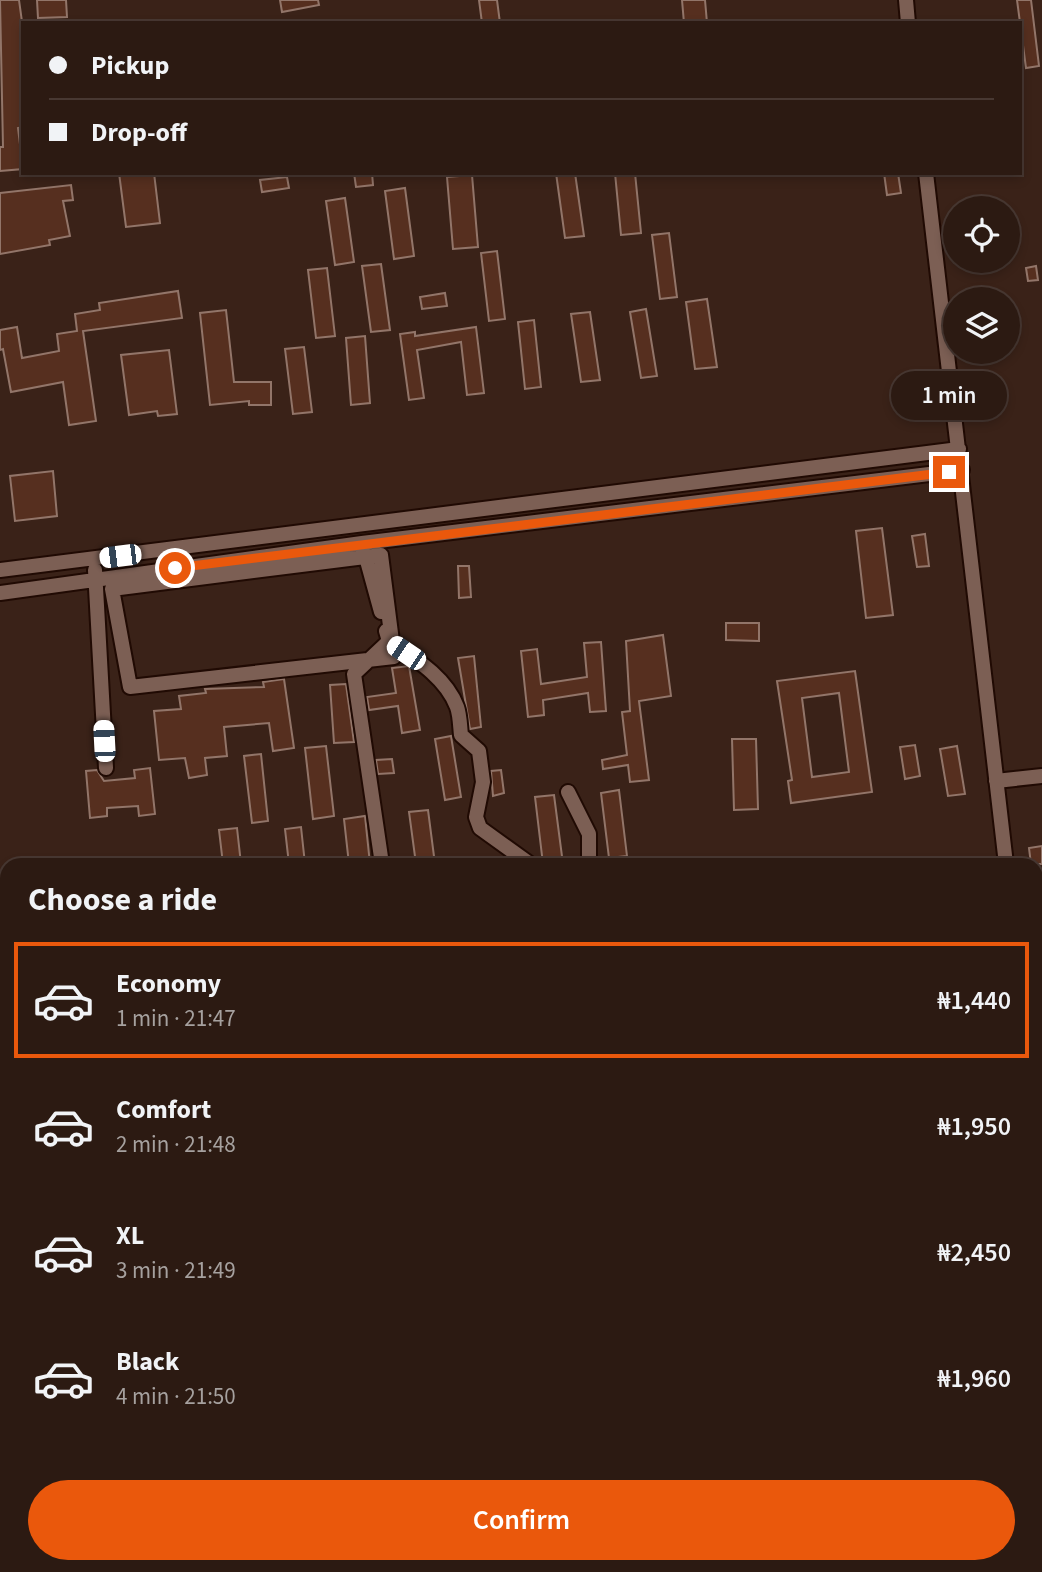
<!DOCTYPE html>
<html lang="en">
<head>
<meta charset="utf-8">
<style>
	:root { --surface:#2c1a12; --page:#34231b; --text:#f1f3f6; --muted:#a6a19f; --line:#483832; --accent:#ea580c }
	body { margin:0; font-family:"Source Sans 3",sans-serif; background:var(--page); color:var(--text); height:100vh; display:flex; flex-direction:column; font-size:26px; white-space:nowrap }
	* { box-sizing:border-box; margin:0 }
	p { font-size:23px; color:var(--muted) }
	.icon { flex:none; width:38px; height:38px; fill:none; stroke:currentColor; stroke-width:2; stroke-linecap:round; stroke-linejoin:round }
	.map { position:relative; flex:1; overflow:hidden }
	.side { position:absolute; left:0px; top:858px; width:1043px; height:716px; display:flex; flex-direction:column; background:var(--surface); border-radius:21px 21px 0 0; box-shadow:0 4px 10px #0003,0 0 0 2px var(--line) }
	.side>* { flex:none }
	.top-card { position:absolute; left:21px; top:21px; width:1001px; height:154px; border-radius:0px; box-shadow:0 4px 10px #0003,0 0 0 2px var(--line); display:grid; align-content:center; height:154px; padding:0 28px; background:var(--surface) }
	.fabs { position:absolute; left:943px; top:196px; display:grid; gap:14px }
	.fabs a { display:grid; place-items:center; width:77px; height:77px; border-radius:50%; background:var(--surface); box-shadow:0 4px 10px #0003,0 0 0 2px var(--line); font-size:35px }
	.end { position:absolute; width:32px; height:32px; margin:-16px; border:9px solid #ea580c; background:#fff; box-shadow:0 0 0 4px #fff }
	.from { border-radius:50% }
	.bubble { position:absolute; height:49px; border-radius:24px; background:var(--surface); box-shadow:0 4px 10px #0003,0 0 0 2px var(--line); font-size:23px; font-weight:600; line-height:49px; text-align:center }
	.car { position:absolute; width:21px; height:42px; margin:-21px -10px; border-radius:9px; box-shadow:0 0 5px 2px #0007; background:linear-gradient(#fff 24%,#345 0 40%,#fff 0 76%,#345 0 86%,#fff 0) }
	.top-card b { display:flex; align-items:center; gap:24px; height:66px; font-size:26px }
	.top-card b+b { border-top:2px solid var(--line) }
	.top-card i { width:18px; height:18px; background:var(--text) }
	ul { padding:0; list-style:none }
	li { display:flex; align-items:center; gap:21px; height:116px; margin:0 14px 10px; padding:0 14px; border:4px solid transparent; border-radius:0px }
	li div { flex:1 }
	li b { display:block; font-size:26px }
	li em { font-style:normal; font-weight:600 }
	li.active { border-color:var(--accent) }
	li>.icon { width:63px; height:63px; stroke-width:1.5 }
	h2 { padding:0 28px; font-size:32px; line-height:84px }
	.cta { display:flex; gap:14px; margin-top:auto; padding:14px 28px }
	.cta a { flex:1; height:80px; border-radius:42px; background:var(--accent); color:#fff; font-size:28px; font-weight:600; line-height:80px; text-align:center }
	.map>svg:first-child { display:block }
	.building { fill:#562f1f; stroke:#927569; stroke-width:2; fill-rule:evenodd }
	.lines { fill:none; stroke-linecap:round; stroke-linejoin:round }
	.minor-casing { stroke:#200a03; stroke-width:18 }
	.minor { stroke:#7c5f54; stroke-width:14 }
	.route { stroke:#ea580c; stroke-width:9 }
</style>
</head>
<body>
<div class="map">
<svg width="1042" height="1572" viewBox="0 0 1042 1572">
	<rect width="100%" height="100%" fill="#3a2218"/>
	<!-- building -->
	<path class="building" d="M 0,0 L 19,0 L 23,29 L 23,127 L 18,128 L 23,169 L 0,171 L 0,147 L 3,147 Z
		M 37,0 L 66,0 L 67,17 L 38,18 Z
		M 280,0 L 318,0 L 319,5 L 282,12 Z
		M 479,0 L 497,0 L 500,23 L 482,23 Z
		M 682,0 L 705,0 L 707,23 L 684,23 Z
		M 1017,0 L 1031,0 L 1039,66 L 1026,68 Z
		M 119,173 L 154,173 L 160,223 L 126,227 Z
		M 354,173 L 372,173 L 373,185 L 356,187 Z
		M 556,173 L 575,173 L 584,236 L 565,238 Z
		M 615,173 L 635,173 L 641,233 L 621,235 Z
		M 884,173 L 898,173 L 901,193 L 887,195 Z
		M 472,175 L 478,247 L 453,249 L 447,177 Z
		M 287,177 L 289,188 L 262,192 L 260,180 Z
		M 71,185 L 73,200 L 63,201 L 70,236 L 49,240 L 50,245 L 0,254 L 0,193 Z
		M 405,188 L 414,256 L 394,259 L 385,191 Z
		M 345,198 L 354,262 L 335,265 L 326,201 Z
		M 669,233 L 677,297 L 660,299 L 652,235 Z
		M 497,251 L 505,319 L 489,321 L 481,253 Z
		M 381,264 L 390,330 L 371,332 L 362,266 Z
		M 1036,266 L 1038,280 L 1028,281 L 1026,268 Z
		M 327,268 L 335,336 L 316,338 L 308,270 Z
		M 178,291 L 182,318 L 83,331 L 96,421 L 69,425 L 63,382 L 11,392 L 3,349 L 0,350 L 0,330 L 17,327 L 22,358 L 59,351 L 57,334 L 77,331 L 75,314 L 100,310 L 99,303 Z
		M 445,293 L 447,306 L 422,309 L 420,297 Z
		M 707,299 L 717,367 L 695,369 L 686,302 Z
		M 646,309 L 657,376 L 641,378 L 630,312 Z
		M 226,310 L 234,382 L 271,382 L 271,405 L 249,405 L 249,401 L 210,405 L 200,313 Z
		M 590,312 L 600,380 L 581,382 L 571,314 Z
		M 534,320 L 541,387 L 525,389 L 518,322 Z
		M 476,327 L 484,393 L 467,395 L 461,342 L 417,350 L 424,398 L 409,400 L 400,334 L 415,332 L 415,336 Z
		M 365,336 L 370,403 L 351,405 L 346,338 Z
		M 304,347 L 312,412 L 293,414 L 285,349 Z
		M 169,350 L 177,414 L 158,416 L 157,411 L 129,415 L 121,355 Z
		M 53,471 L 57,516 L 15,521 L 10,476 Z
		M 882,528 L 893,615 L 866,618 L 856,531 Z
		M 925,534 L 929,566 L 917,567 L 912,536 Z
		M 458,566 L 469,566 L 471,597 L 459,598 Z
		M 726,623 L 759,623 L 759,641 L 726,640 Z
		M 663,635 L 671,696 L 639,701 L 649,780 L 630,782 L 628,765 L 603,769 L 602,760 L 627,755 L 622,712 L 630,711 L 626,641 Z
		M 601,642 L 606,711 L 590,712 L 588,693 L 543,700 L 544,715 L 528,717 L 521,651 L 537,649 L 541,684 L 587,677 L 584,643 Z
		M 474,656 L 481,727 L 470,729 L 458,658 Z
		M 409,666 L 420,730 L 402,733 L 398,706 L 369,710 L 367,697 L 396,693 L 392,668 Z
		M 855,671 L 872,792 L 791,803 L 788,781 L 792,780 L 777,681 ZM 839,693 L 849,772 L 812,777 L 802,698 Z
		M 284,679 L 294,748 L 273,751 L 269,723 L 224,727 L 227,756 L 205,758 L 207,775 L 189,778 L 185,758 L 159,760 L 154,711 L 181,709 L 179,696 L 206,693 L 205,689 L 264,687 L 263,682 Z
		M 346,684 L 354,742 L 334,743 L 330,685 Z
		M 451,736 L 461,797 L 445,800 L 435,739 Z
		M 732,739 L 756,739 L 758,809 L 734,810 Z
		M 915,745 L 920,776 L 905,779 L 900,747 Z
		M 326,746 L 334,816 L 313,819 L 305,748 Z
		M 957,746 L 965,794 L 948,796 L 940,749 Z
		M 261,754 L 268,821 L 252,823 L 244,756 Z
		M 392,759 L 394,773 L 378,774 L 376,760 Z
		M 150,768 L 155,814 L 139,816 L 138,806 L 107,808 L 107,816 L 90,818 L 86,771 L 97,770 L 104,781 L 135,778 L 134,770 Z
		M 501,770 L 504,793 L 493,796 L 491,771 Z
		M 619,790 L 627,856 L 609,858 L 601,793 Z
		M 554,795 L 563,864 L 543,864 L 535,797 Z
		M 428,810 L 435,864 L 416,864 L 409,812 Z
		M 365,816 L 370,864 L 349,864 L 344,819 Z
		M 301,827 L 305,864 L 289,864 L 285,829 Z
		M 237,828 L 241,864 L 223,864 L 219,830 Z
		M 1042,846 L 1042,864 L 1031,864 L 1029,848 Z"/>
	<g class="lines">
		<!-- minor casing -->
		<g class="minor-casing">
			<path id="minor" d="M 906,0 L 908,23
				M 926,173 L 1006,864
				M 364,550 L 381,612
				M 381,555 L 394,657 L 130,687 L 112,589 Z
				M 0,570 L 959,449
				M 95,570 L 106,768
				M 0,593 L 362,543 L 962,470
				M 389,641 C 414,658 446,677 457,707 C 460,715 460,727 461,735 L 479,751 L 483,782 L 476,817 L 480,828 L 530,864
				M 996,781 L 1042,776
				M 568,792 L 589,834 L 589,864
				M 382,864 L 354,674 L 389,641 L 386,631
				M 625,1566 L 625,1572
				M 779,1566 L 780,1572
				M 994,1566 L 995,1572"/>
		</g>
		<!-- minor -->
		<use href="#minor" class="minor"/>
	</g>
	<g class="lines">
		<!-- route -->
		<path class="route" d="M 175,568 L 949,472"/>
	</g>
</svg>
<div class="fabs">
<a><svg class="icon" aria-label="locate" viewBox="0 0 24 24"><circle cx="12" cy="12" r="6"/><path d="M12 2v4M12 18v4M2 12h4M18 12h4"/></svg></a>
<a><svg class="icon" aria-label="layers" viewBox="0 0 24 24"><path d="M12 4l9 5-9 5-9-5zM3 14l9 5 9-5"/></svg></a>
</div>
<i class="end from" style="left:175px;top:568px"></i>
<i class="end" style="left:949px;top:472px"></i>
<div class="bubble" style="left:891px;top:371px;width:116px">1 min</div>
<i class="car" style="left:120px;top:556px;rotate:263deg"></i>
<i class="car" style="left:406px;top:653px;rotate:304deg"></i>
<i class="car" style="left:104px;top:741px;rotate:357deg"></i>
<div class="top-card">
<b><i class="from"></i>Pickup</b>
<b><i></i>Drop-off</b>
</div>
<section class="side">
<h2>Choose a ride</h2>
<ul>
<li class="active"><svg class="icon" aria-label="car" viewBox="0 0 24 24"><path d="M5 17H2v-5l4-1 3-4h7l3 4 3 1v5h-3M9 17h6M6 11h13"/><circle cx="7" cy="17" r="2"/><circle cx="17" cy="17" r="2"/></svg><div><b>Economy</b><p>1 min · 21:47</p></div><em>₦1,440</em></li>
<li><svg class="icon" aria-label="car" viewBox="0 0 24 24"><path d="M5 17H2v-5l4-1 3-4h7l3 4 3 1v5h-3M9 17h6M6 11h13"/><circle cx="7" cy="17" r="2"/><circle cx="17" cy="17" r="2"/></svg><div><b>Comfort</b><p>2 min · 21:48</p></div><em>₦1,950</em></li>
<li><svg class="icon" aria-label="car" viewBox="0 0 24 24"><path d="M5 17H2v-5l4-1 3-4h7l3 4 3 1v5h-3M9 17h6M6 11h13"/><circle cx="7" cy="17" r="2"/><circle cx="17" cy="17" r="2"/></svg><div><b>XL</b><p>3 min · 21:49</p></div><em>₦2,450</em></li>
<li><svg class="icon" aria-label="car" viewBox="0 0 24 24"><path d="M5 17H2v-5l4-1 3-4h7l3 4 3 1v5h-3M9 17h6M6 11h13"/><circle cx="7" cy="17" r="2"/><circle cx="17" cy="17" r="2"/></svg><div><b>Black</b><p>4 min · 21:50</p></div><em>₦1,960</em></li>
</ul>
<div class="cta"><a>Confirm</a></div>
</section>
</div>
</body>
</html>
